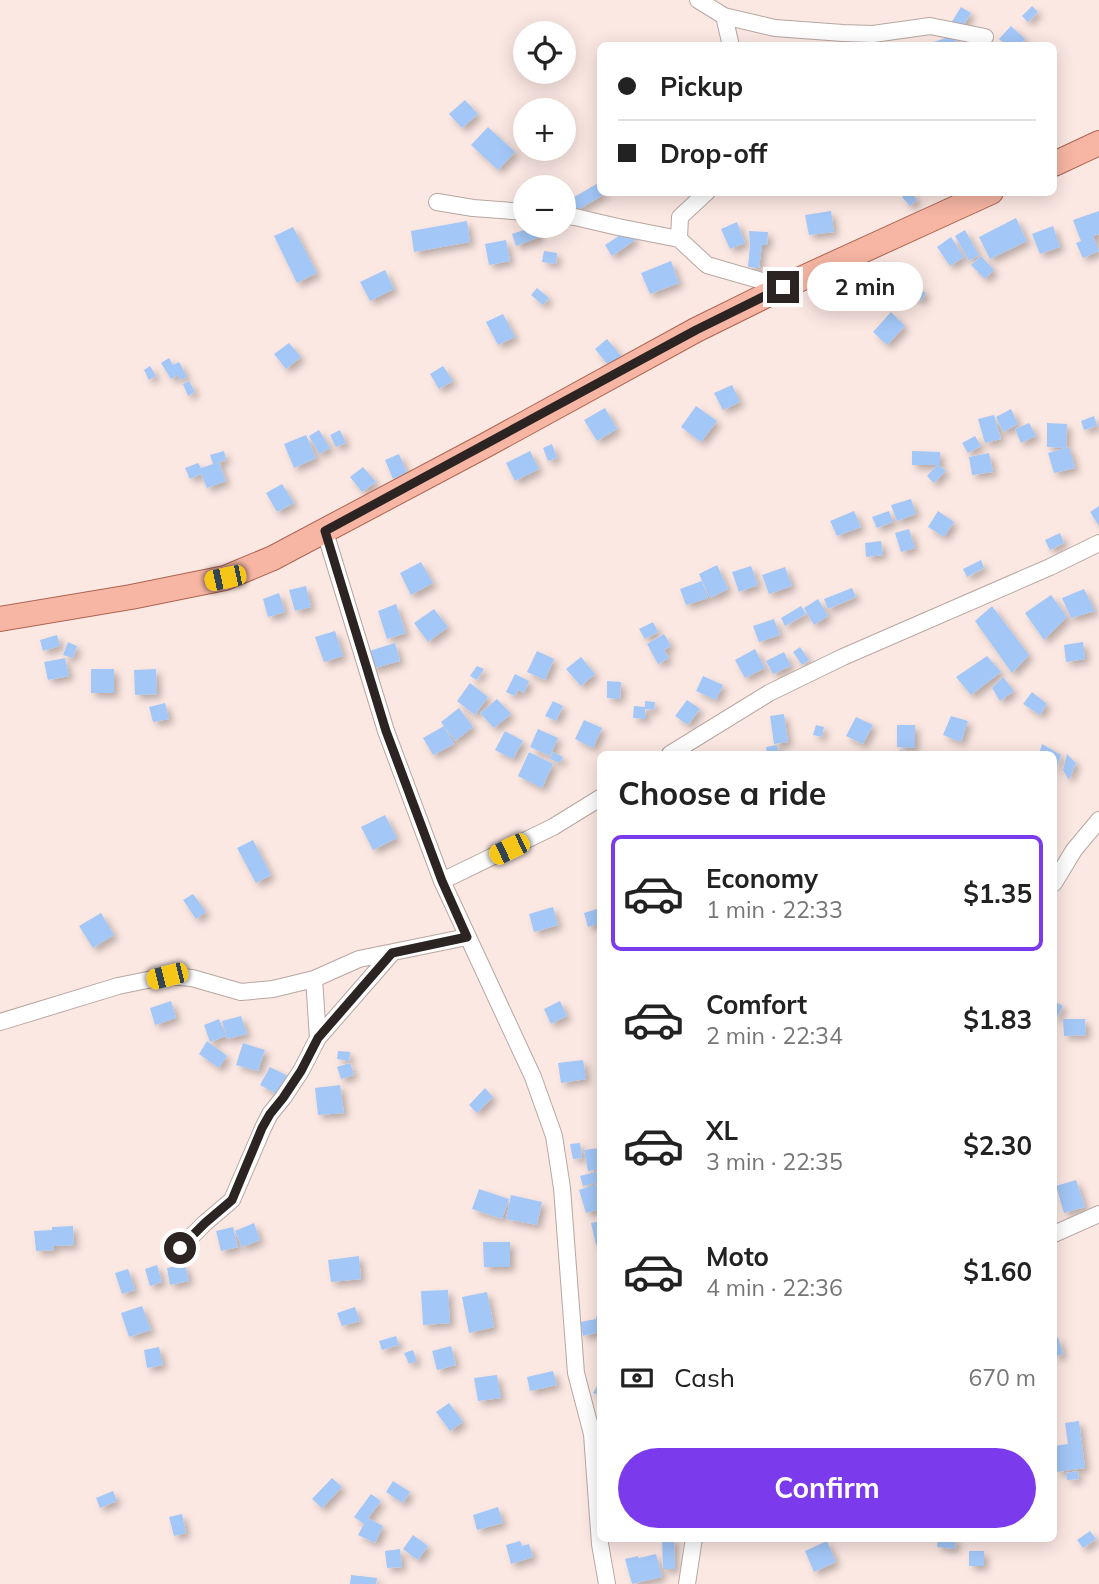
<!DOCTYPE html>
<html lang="en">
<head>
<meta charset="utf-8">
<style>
	:root { --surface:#fff; --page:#f6f6f6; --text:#222; --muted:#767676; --line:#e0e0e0; --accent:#7c3aed }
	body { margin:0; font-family:Mulish,sans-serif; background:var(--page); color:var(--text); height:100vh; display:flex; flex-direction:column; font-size:26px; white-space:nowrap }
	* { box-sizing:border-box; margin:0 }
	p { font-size:23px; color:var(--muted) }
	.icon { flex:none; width:38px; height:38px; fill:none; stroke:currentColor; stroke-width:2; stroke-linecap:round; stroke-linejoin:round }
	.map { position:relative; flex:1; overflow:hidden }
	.details { position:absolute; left:597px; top:751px; width:460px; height:791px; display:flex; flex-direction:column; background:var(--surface); border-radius:10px; box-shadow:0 4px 18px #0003 }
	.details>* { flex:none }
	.banner { position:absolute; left:597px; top:42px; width:460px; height:154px; border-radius:10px; box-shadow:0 4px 18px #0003; display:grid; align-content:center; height:154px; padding:0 21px; background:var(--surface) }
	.buttons { position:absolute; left:513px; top:21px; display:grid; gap:14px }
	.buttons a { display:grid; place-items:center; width:63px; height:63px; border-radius:50%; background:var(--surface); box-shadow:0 4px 18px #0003; font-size:35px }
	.end { position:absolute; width:32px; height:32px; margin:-16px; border:9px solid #2b2422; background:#fff; box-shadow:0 0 0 4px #fff }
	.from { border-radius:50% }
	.bubble { position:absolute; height:49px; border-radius:24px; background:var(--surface); box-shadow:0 4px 18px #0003; font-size:23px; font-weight:700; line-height:49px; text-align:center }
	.car { position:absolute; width:21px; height:42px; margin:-21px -10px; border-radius:9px; box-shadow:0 0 5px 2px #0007; background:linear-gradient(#f5c518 24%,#345 0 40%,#f5c518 0 76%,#345 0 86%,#f5c518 0) }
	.banner b { display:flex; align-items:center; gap:24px; height:66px; font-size:26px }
	.banner b+b { border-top:2px solid var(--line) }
	.banner i { width:18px; height:18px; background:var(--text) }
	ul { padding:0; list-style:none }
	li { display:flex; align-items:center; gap:21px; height:116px; margin:0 14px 10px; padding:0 7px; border:4px solid transparent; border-radius:10px }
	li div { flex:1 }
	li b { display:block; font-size:26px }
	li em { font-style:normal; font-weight:700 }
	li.active { border-color:var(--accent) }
	li>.icon { width:63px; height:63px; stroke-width:1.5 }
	h2 { padding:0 21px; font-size:32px; line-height:84px }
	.pay { display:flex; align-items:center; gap:18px; height:77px; padding:0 21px; font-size:26px }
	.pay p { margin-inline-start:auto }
	.action { display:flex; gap:14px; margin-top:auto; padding:14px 21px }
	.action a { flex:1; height:80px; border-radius:42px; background:var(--accent); color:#fff; font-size:28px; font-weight:700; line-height:80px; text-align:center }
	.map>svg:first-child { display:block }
	.building { fill:#a3c7f7; filter:url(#shadow) }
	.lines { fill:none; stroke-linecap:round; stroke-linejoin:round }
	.minor-casing { stroke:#b8a6a1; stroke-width:18 }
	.primary-casing { stroke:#ac6450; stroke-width:26 }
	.minor { stroke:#fff; stroke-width:16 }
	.primary { stroke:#f7b6a4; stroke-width:24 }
	.route { stroke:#2b2422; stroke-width:9 }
</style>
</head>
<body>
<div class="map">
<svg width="1099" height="1584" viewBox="0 0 1099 1584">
	<defs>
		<filter id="shadow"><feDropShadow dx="4.5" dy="4.5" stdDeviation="3.5" flood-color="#0004"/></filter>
	</defs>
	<rect width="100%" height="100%" fill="#fce8e3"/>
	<!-- building -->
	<path class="building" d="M 1032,6 L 1038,12 L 1028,22 L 1022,16 Z
		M 961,7 L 971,13 L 961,29 L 951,23 Z
		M 1011,26 L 1025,39 L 1019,46 L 1007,46 L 999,39 Z
		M 954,35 L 957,46 L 932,46 L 931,43 Z
		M 465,100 L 478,114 L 462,128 L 449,114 Z
		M 488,127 L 515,152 L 498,170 L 471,145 Z
		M 600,182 L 600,192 L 608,192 L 576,211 L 569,200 Z
		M 908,192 L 911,192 L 917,200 L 910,206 L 902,197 Z
		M 831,211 L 834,232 L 809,235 L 805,215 Z
		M 1099,211 L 1099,234 L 1093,236 L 1099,251 L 1083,258 L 1076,243 L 1081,241 L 1073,220 Z
		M 1016,218 L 1027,241 L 990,259 L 979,237 Z
		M 467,221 L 470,242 L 414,252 L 411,231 Z
		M 737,222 L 745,243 L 730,249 L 721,229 Z
		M 536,226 L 540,237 L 516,246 L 512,234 Z
		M 1053,226 L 1060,247 L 1040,254 L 1032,234 Z
		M 293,227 L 317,273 L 297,283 L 274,236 Z
		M 628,230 L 635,240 L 612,256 L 605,245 Z
		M 965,230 L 979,255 L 969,261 L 955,236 Z
		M 749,231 L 768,232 L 767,245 L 762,245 L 759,268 L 748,267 L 750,245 Z
		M 951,237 L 964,257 L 950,266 L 937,247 Z
		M 506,240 L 510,261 L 489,265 L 485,244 Z
		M 544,251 L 557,253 L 556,264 L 542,262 Z
		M 981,256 L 994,270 L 985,279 L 971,265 Z
		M 671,261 L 679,283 L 650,294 L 641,273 Z
		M 385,270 L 394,289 L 370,301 L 360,282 Z
		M 913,285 L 926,293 L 921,301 L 908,293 Z
		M 537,288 L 549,298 L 543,305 L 531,295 Z
		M 891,312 L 905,326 L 887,345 L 873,332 Z
		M 503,314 L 515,337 L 498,345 L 486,322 Z
		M 607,339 L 622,357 L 610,367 L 595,349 Z
		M 289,343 L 301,357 L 286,369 L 274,354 Z
		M 169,358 L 173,365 L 179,362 L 187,377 L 180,380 L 178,375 L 171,379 L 161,363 Z
		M 150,366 L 156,376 L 149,380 L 144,370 Z
		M 443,366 L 453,381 L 439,389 L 430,374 Z
		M 189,381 L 195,392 L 188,396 L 183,384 Z
		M 732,385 L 740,402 L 723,410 L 714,393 Z
		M 696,406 L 717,421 L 701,442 L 681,427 Z
		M 605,408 L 617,429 L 597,441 L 584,420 Z
		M 1011,409 L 1018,424 L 1003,432 L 996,417 Z
		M 994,415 L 1001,439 L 985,443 L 978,419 Z
		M 1094,416 L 1097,426 L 1084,430 L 1081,421 Z
		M 1029,423 L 1036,436 L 1021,443 L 1015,429 Z
		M 1047,423 L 1067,424 L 1066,448 L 1047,447 Z
		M 319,430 L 330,448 L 319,454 L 309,436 Z
		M 340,430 L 346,443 L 336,447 L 330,435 Z
		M 306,435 L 316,458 L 294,468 L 284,444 Z
		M 975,436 L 981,446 L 968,453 L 962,443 Z
		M 552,444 L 557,458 L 548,461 L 543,448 Z
		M 1069,447 L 1075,468 L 1054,473 L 1048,453 Z
		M 224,451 L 226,460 L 219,462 L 226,481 L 207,488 L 201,474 L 190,479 L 185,468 L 198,463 L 201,468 L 213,464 L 210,455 Z
		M 530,451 L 539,469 L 515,481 L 506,463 Z
		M 912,451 L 940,452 L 940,466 L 946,471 L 934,483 L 927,476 L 937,465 L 912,465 Z
		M 989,453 L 993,472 L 972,475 L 969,457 Z
		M 399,454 L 407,473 L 393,479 L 385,460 Z
		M 363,467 L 376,482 L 362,492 L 350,477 Z
		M 282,484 L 294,503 L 277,512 L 266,493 Z
		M 911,499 L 916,514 L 897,521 L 891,505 Z
		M 1099,506 L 1099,526 L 1090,512 Z
		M 854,511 L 861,527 L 837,536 L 830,521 Z
		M 889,511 L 893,522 L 877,528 L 872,517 Z
		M 938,511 L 954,522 L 944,537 L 928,527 Z
		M 909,529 L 915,548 L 901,552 L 895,533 Z
		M 1060,533 L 1064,543 L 1050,550 L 1045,540 Z
		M 881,541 L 883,555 L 866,557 L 865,543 Z
		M 981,560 L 984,568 L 967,577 L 963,569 Z
		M 421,562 L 433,583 L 411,595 L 400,573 Z
		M 717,565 L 728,589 L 710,598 L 699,574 Z
		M 751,566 L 758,585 L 739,592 L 732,572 Z
		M 785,567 L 792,586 L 769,594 L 762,575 Z
		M 702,581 L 708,598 L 686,605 L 680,589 Z
		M 306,586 L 311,607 L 295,611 L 289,590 Z
		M 852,588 L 856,597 L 828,609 L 824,599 Z
		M 1084,589 L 1095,611 L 1071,618 L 1062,598 Z
		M 279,593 L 285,612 L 268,617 L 263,599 Z
		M 1051,595 L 1067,617 L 1044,640 L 1025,613 Z
		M 818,599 L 828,616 L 814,625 L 804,608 Z
		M 396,604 L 406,633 L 387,639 L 378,611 Z
		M 801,606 L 806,614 L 785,626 L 781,618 Z
		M 992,606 L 1029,655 L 1012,673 L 975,621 Z
		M 434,609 L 448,627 L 428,642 L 414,623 Z
		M 774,619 L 780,635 L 759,642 L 753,626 Z
		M 653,622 L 658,632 L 645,639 L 639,629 Z
		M 335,631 L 343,656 L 324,662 L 315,637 Z
		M 664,634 L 671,646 L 664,650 L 669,658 L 658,664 L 647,644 Z
		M 57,635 L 60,646 L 43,651 L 40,640 Z
		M 68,642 L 77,646 L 73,658 L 63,655 Z
		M 1083,642 L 1085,659 L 1066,662 L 1064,645 Z
		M 395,643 L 400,661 L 371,669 L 366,652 Z
		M 800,647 L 809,660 L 802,665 L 793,652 Z
		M 755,649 L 765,668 L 745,678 L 735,660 Z
		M 537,651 L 554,659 L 545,680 L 527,672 Z
		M 784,652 L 791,666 L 773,674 L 766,661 Z
		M 987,656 L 1001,672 L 971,695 L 956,677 Z
		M 581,657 L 595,674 L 581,686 L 566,669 Z
		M 65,658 L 69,676 L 48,680 L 44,662 Z
		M 477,666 L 484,669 L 477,680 L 470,676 Z
		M 91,669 L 114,669 L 114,693 L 91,693 Z
		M 156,669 L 157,694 L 135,695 L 134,670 Z
		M 515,674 L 529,681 L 524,693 L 518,690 L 515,696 L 506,692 Z
		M 703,676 L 723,685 L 716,700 L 696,691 Z
		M 1003,677 L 1014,691 L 1000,701 L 992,688 Z
		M 607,681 L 621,682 L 620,699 L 607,698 Z
		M 470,683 L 488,697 L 475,715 L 457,701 Z
		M 1032,692 L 1047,704 L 1040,715 L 1023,704 Z
		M 497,699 L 511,714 L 494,728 L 480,713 Z
		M 687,700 L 700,709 L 688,725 L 675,716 Z
		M 553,701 L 563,706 L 556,721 L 545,716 Z
		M 645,701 L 655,702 L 654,710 L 645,709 L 646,719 L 633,718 L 634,706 L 645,707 Z
		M 165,703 L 169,719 L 153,722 L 149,707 Z
		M 459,708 L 473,727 L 455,741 L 441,722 Z
		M 784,714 L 788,742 L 774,744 L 770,716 Z
		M 951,716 L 968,721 L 961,742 L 943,735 Z
		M 856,717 L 873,725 L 863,744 L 846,736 Z
		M 584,720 L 602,728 L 593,748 L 575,739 Z
		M 816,725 L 824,727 L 822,737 L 813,735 Z
		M 897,725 L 915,725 L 915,748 L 897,747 Z
		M 444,726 L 454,744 L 433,755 L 423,738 Z
		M 538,729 L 558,738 L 550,756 L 530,747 Z
		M 505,731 L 523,741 L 513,759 L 495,750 Z
		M 1042,744 L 1061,755 L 1054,775 L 1054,754 L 1039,754 Z
		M 777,745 L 779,754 L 767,754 L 766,747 Z
		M 900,750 L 914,752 L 914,754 L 899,754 Z
		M 529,752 L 553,764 L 542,788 L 518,776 Z
		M 553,752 L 563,757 L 560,763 L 550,759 Z
		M 1067,754 L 1076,763 L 1069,780 L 1063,770 Z
		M 385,815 L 397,838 L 373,850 L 361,827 Z
		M 253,840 L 271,875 L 256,883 L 237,848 Z
		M 193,894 L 206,912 L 196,919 L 183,900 Z
		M 553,907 L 558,925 L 534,932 L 529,914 Z
		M 600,908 L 600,923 L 588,927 L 584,913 Z
		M 101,913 L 114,935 L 93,948 L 79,926 Z
		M 171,1001 L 176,1018 L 155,1025 L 150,1008 Z
		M 560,1001 L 567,1016 L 551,1024 L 544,1009 Z
		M 1054,1001 L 1063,1006 L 1054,1023 Z
		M 241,1016 L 247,1034 L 227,1039 L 222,1021 Z
		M 219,1019 L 226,1036 L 210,1042 L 204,1025 Z
		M 1063,1019 L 1085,1019 L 1086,1035 L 1064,1036 Z
		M 207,1041 L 227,1056 L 219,1068 L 199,1054 Z
		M 243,1043 L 265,1050 L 258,1071 L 236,1065 Z
		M 338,1051 L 350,1052 L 349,1061 L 337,1059 Z
		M 583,1060 L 586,1079 L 561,1083 L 558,1063 Z
		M 350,1063 L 354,1075 L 341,1079 L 337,1067 Z
		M 270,1067 L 290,1077 L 280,1096 L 260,1085 Z
		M 340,1085 L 344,1113 L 318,1115 L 315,1088 Z
		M 485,1088 L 493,1097 L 477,1113 L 469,1105 Z
		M 580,1143 L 582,1158 L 573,1159 L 570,1144 Z
		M 599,1148 L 600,1169 L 588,1171 L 584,1150 Z
		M 600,1171 L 600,1182 L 583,1186 L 580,1176 Z
		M 1076,1180 L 1085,1207 L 1064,1213 L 1056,1186 Z
		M 600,1183 L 600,1209 L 586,1213 L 579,1190 Z
		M 479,1189 L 509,1199 L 502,1219 L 472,1209 Z
		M 511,1195 L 542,1202 L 537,1225 L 506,1219 Z
		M 600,1221 L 600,1244 L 596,1245 L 591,1223 Z
		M 254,1223 L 260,1240 L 242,1247 L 235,1231 Z
		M 73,1226 L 74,1245 L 53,1246 L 54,1250 L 36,1251 L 34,1231 L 52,1230 L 52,1227 Z
		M 233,1227 L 238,1247 L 221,1251 L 216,1231 Z
		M 483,1242 L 510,1242 L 510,1267 L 484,1267 Z
		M 359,1256 L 361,1279 L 331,1282 L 328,1260 Z
		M 185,1264 L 189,1281 L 170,1285 L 167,1268 Z
		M 157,1265 L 162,1282 L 150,1286 L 145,1269 Z
		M 128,1269 L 135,1290 L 122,1294 L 115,1273 Z
		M 448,1290 L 450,1323 L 423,1325 L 421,1291 Z
		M 487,1292 L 494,1327 L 469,1333 L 462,1297 Z
		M 142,1306 L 151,1330 L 129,1337 L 121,1313 Z
		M 355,1307 L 360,1321 L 342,1326 L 337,1313 Z
		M 596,1316 L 600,1316 L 600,1332 L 583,1336 L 580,1322 L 596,1319 Z
		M 396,1336 L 399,1345 L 382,1350 L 379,1341 Z
		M 1058,1337 L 1063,1354 L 1054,1357 L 1054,1338 Z
		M 451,1346 L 456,1365 L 437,1370 L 432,1351 Z
		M 159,1347 L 163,1365 L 147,1368 L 144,1350 Z
		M 413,1350 L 417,1361 L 409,1364 L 404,1353 Z
		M 553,1371 L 557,1385 L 530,1391 L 527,1377 Z
		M 497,1375 L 501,1398 L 478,1401 L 474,1378 Z
		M 600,1381 L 600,1396 L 593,1393 Z
		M 449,1403 L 463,1422 L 450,1431 L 436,1412 Z
		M 1079,1421 L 1085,1468 L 1057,1472 L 1054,1446 L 1068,1444 L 1065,1423 Z
		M 1078,1471 L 1079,1479 L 1067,1480 L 1066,1473 Z
		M 332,1478 L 342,1487 L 322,1508 L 312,1499 Z
		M 393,1481 L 410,1492 L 403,1503 L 386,1492 Z
		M 113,1491 L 117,1501 L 100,1508 L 96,1498 Z
		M 371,1494 L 381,1501 L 368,1518 L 383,1526 L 375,1543 L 358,1535 L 364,1524 L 354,1517 Z
		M 498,1507 L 503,1523 L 477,1530 L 473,1515 Z
		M 182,1514 L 186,1533 L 174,1536 L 169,1517 Z
		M 1090,1531 L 1096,1539 L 1083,1548 L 1077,1540 Z
		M 413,1535 L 428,1546 L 418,1560 L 403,1549 Z
		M 662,1538 L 674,1538 L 675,1569 L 663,1569 Z
		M 938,1538 L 956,1538 L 955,1549 L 937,1547 Z
		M 520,1541 L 522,1546 L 529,1544 L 533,1557 L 511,1564 L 506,1545 Z
		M 827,1541 L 836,1562 L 814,1572 L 805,1551 Z
		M 400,1549 L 402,1567 L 387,1568 L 385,1551 Z
		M 969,1551 L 984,1551 L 984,1566 L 969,1566 Z
		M 656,1554 L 662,1577 L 632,1584 L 625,1559 L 638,1556 L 639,1558 Z
		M 351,1575 L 377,1578 L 376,1584 L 350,1584 Z"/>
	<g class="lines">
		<!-- minor casing -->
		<g class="minor-casing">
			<path id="minor" d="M 698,0 L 724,16 L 775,28 L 843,33 L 873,34 L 930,26 L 985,37
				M 724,16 L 731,46
				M 707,192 L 680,217 L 679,239 L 707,265 L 783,287
				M 437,202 L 473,208 L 525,212
				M 564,216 L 575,217 L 618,227 L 679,239
				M 325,532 L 386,731 L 442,881 L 533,1077 L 554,1136 L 562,1188 L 576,1373 L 592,1434 L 600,1544 L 607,1584
				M 670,754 L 769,693 L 843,657 L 1050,567 L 1099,543
				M 442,881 L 553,827 L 600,798
				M 1054,883 L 1074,850 L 1099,820
				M 314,979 L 318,1038
				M 0,1022 L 118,986 L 167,976 L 192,978 L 241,992 L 273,989 L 314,979 L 359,959 L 467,937
				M 1054,1234 L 1099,1214
				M 180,1248 L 205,1223 L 232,1200 L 263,1128 L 270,1114 L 283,1098 L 301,1071 L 318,1038 L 392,953
				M 687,1584 L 694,1538"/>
		</g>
		<!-- primary casing -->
		<g class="primary-casing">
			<path id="primary" d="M 1054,164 L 1099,143
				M 0,619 L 131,597 L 225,578 L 273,558 L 486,445 L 696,330 L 783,287 L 991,192"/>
		</g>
		<!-- minor -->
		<use href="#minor" class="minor"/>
		<!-- primary -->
		<use href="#primary" class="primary"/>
	</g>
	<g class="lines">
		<!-- route -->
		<path class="route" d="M 180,1248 L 205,1223 L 232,1200 L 262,1128 L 270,1114 L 283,1098 L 301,1071 L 318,1038 L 392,953 L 467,937 L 442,881 L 386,731 L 325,531 L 696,330 L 783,287"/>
	</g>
</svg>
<div class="buttons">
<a><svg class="icon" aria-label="locate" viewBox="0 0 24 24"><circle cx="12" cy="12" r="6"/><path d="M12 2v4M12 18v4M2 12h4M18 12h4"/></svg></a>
<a>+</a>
<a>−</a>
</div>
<i class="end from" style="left:180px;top:1248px"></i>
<i class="end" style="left:783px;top:287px"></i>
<div class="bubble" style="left:807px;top:262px;width:116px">2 min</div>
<i class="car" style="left:225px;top:578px;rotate:258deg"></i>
<i class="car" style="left:509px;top:849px;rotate:244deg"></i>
<i class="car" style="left:167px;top:976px;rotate:256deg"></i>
<div class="banner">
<b><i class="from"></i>Pickup</b>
<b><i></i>Drop-off</b>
</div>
<section class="details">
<h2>Choose a ride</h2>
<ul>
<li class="active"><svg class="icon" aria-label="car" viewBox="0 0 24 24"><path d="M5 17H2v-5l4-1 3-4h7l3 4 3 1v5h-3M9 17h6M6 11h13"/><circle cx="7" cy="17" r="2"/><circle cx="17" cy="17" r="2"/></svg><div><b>Economy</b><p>1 min · 22:33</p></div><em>$1.35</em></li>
<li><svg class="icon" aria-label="car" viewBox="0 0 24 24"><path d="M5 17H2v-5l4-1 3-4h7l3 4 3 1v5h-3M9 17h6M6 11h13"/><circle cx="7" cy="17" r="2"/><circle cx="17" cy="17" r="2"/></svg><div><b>Comfort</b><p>2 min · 22:34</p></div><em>$1.83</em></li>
<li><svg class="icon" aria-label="car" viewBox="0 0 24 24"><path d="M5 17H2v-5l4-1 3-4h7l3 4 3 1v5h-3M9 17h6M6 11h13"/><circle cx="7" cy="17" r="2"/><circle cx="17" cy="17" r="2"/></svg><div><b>XL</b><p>3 min · 22:35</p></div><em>$2.30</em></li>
<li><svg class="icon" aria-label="car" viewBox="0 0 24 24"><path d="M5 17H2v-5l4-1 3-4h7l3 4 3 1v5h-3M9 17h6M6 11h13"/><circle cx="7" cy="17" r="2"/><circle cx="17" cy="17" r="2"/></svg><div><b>Moto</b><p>4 min · 22:36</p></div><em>$1.60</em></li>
</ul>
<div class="pay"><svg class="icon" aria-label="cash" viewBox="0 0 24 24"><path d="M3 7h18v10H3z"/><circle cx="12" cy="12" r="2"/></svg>Cash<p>670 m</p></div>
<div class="action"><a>Confirm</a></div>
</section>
</div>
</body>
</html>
